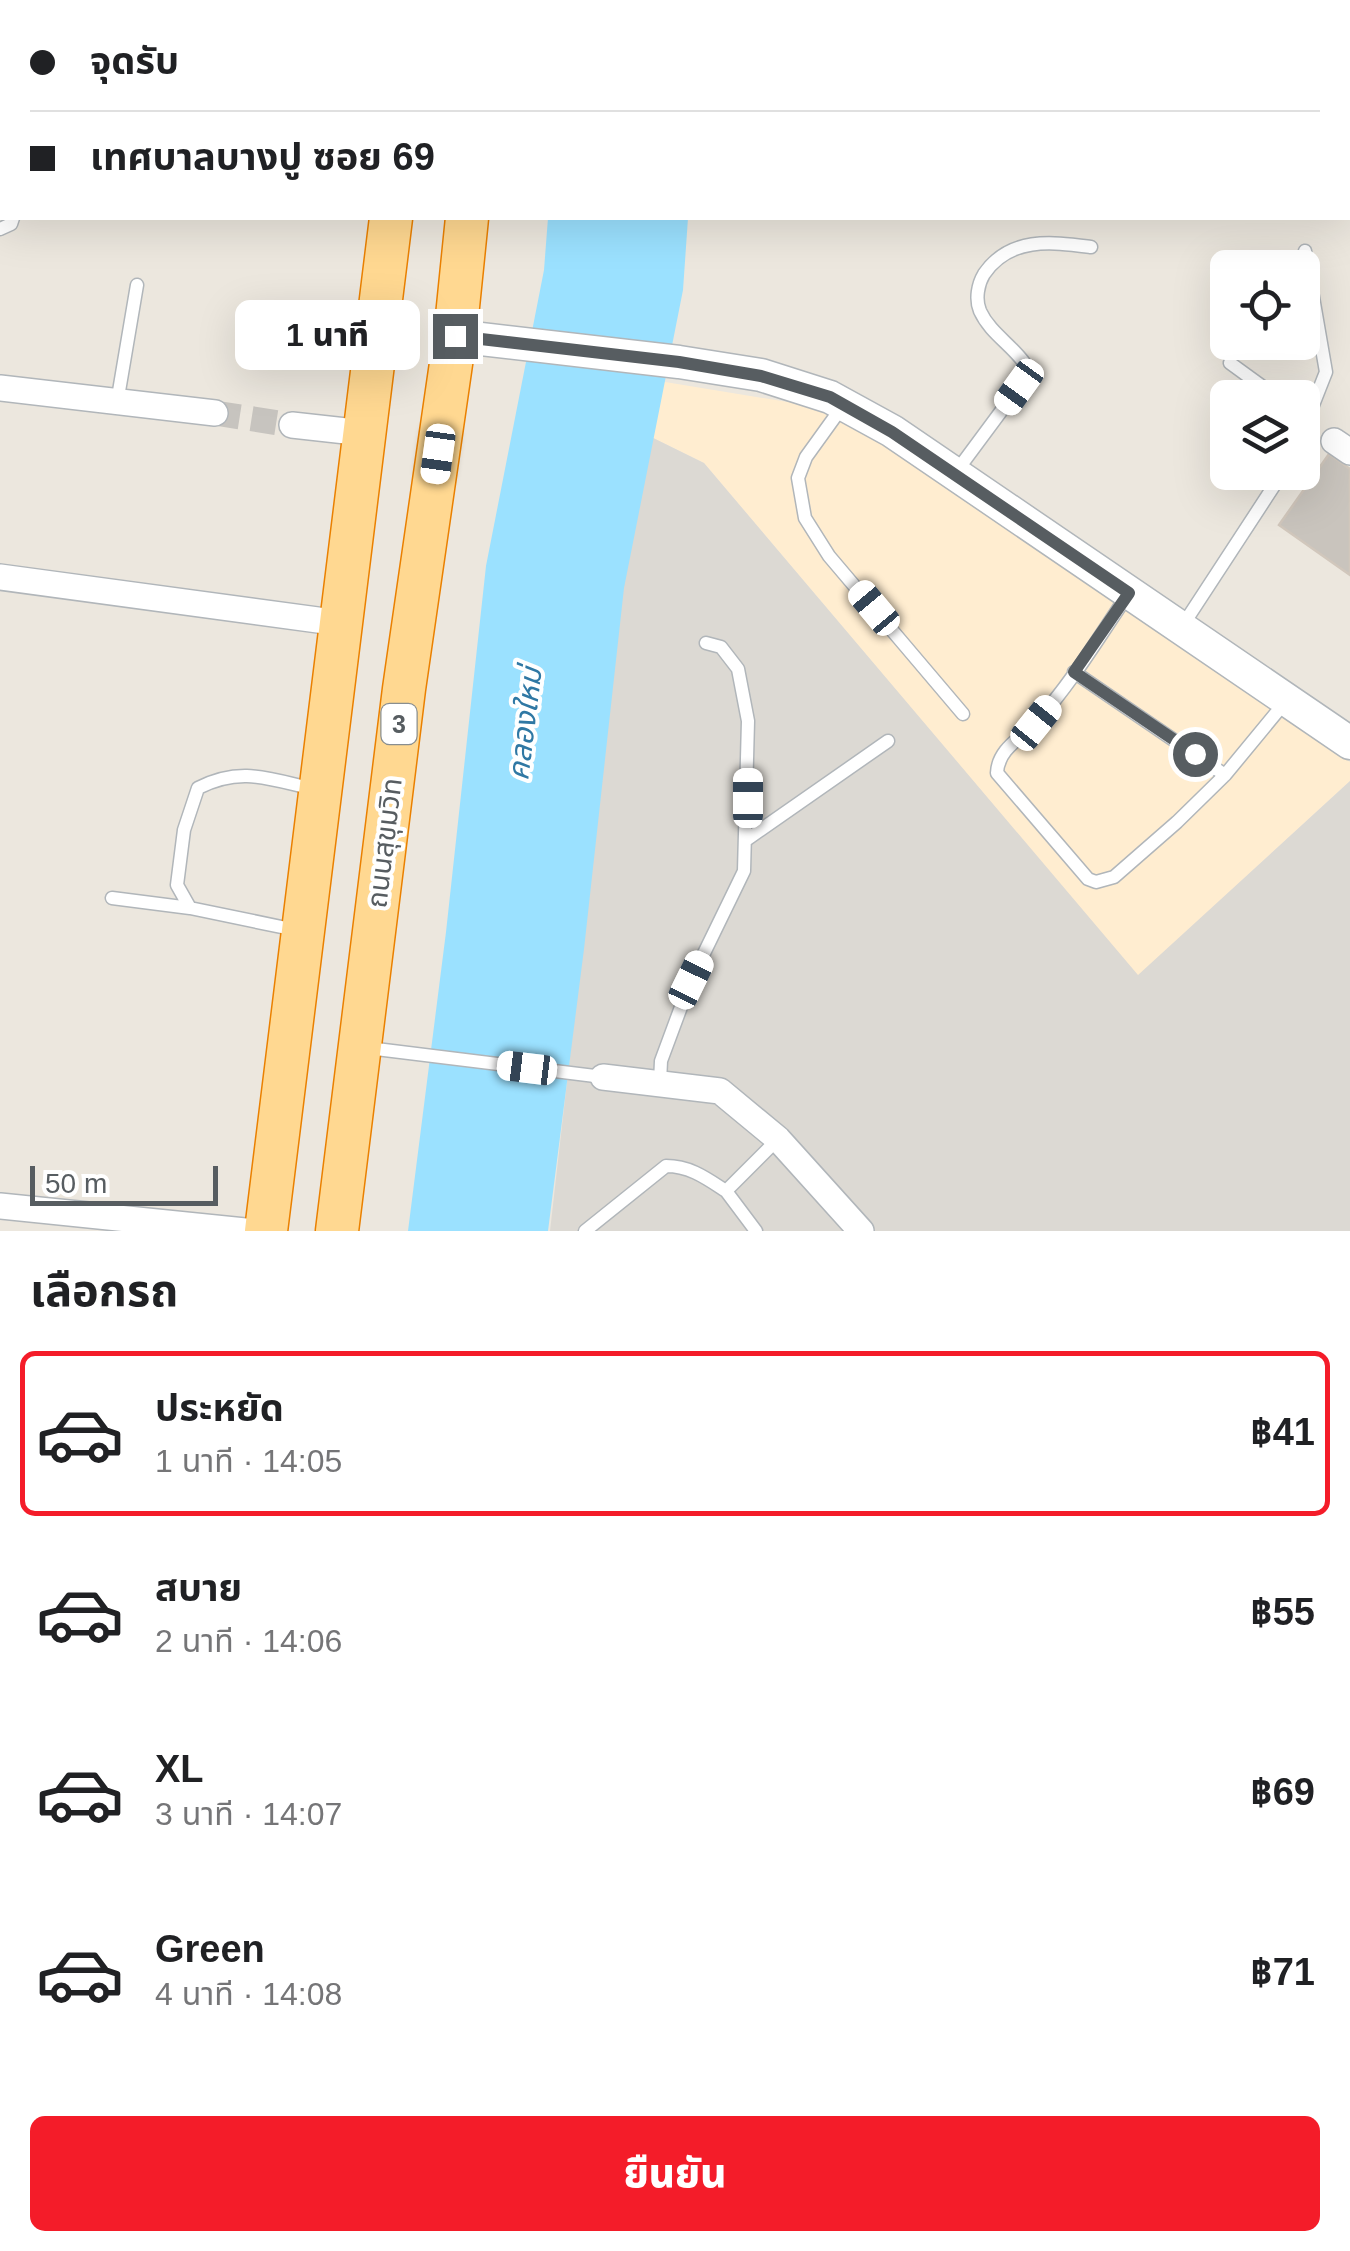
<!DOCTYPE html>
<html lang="th">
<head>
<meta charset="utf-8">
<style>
	:root { --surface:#fff; --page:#f6f6f6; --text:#202124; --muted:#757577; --line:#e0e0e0; --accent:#f41c29 }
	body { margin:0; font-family:Arial,"Noto Sans Thai",sans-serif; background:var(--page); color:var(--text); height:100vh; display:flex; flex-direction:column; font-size:38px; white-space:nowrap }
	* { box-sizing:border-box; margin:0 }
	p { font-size:32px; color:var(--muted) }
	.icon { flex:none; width:55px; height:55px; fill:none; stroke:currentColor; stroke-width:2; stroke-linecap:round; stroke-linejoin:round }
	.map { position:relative; height:1231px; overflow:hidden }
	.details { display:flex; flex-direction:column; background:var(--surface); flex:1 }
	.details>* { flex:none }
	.banner { position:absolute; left:0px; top:0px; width:1350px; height:220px; box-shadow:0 10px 40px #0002; display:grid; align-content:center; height:220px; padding:0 30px; background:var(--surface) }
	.tools { position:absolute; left:1210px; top:250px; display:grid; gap:20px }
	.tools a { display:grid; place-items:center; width:110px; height:110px; border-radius:15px; background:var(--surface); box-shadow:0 10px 40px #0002; font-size:50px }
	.scale { position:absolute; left:30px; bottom:25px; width:188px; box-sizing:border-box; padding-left:10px; border:5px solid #575d61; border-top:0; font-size:28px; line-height:35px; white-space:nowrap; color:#575d61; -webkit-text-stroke:8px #fff; paint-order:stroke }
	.end { position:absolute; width:45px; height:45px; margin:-22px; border:12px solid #575d61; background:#fff; box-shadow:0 0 0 5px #fff }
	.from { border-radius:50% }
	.bubble { position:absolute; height:70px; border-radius:15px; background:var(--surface); box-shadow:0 10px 40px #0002; font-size:32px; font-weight:800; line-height:70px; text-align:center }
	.car { position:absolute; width:30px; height:60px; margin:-30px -15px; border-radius:12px; box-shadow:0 0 8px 2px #0007; background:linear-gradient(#fff 24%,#345 0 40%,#fff 0 76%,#345 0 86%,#fff 0) }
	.banner b { display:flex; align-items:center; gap:35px; height:95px; font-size:38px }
	.banner b+b { border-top:2px solid var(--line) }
	.banner i { width:25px; height:25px; background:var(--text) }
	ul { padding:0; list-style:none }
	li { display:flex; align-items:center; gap:30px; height:165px; margin:0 20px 15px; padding:0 10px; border:5px solid transparent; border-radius:15px }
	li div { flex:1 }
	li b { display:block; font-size:38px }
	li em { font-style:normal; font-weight:800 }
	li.selected { border-color:var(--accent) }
	li>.icon { width:90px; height:90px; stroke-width:1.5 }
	h2 { padding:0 30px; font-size:45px; line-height:120px }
	.button { display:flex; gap:20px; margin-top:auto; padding:20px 30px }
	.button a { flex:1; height:115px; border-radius:15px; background:var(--accent); color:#fff; font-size:40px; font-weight:800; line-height:115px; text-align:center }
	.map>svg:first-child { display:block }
	.commercial { fill:#ffedd0 }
	.industrial { fill:#dcd9d3 }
	.water { fill:#9be1ff }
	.building { fill:#c9c4bd; stroke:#d1c7bc; stroke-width:2.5 }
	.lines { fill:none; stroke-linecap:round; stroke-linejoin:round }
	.minor-tunnel { stroke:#c7c4bf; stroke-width:25; stroke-dasharray:25 12; stroke-linecap:butt }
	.service-casing { stroke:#b1b6ba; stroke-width:15 }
	.minor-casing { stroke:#b1b6ba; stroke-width:28 }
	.tertiary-casing { stroke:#b1b6ba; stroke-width:35 }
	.trunk-casing { stroke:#ea8000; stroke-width:45 }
	.path { stroke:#93cd9c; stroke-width:5; stroke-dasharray:10 5; stroke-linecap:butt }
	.service { stroke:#fff; stroke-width:12 }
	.minor { stroke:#fff; stroke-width:25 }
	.tertiary { stroke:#fff; stroke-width:32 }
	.trunk { stroke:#ffd891; stroke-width:42 }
	.route { stroke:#575d61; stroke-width:12 }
	.labels { text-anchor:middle; stroke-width:8; stroke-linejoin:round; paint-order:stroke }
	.shield { fill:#fff; stroke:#898e90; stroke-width:2.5 }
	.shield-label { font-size:25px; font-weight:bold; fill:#575d61 }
	.street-label { font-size:28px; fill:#575d61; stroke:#fff }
	.water-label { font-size:30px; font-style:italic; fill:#2f78a4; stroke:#fff }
</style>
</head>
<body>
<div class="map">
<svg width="1350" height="1231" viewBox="0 0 1350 1231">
	<rect width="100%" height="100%" fill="#ece7de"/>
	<!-- commercial -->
	<path class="commercial" d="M 647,379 L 812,406 L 889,445 L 1350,762 L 1350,781 L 1138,976 L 704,463 L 641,432 Z"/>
	<!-- industrial -->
	<path class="industrial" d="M 641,432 L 704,463 L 1138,975 L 1350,781 L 1350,1231 L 550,1231 Z"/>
	<!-- water -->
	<path class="water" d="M 548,218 L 688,218 L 683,290 L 624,588 L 584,949 L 548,1231 L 408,1231 L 446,932 L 486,566 L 544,270 Z"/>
	<!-- building -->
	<path class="building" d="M 1329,454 L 1350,469 L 1350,575 L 1279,525 Z"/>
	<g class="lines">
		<!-- minor-tunnel -->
		<path class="minor-tunnel" d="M 215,413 L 292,425"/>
		<!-- service casing -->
		<g class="service-casing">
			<path id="service" d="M 0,229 L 11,224 L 13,218
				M 1230,363 L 1278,398
				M 117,403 L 137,285
				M 842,407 L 806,457 L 798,478 L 805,518 L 829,556 L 963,714
				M 1302,433 L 1326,372 L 1305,251
				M 956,472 L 1019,387 L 1025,364 C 1012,345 990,333 980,311 C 975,299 978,284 984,274 C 1010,236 1052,242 1091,247
				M 1129,593 C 1100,635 1073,681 1038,720 C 1023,737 998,748 997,773 L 1088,879 L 1096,882 L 1114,877 L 1177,822 L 1225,775 L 1286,701
				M 1183,625 L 1283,472
				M 1074,672 L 1225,775
				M 746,840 L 888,741
				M 112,898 L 190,908
				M 296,930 L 190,908 L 177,885 L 184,830 L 198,788 C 241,766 269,779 314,789
				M 368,1048 L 603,1077
				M 660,1082 L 661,1061 L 691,980 L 744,871 L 748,721 L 738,669 L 721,647 L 706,643
				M 585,1231 L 666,1166 C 690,1166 706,1178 726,1191
				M 756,1231 L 726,1191 L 778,1139"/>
		</g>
		<!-- minor casing -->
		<g class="minor-casing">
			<path id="minor" d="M 0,388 L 215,413
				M 292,425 L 364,433
				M 1334,441 L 1350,452
				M 0,577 L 340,623
				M 603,1077 L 720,1091 L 778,1139 L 861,1231
				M 0,1206 L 245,1231"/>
		</g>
		<!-- tertiary casing -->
		<g class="tertiary-casing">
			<path id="tertiary" d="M 455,336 L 679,362 L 761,375 L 830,397 L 892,431 L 1350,743"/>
		</g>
		<!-- trunk casing -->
		<g class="trunk-casing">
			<path id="trunk" d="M 417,2 L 417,0
				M 490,2 L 491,0
				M 266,1231 L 391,218
				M 337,1231 L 404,689 L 455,336 L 467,218"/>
		</g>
		<!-- path -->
		<path class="path" d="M 750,0 L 752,2"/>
		<!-- service -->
		<use href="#service" class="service"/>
		<!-- minor -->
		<use href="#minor" class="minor"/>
		<!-- tertiary -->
		<use href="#tertiary" class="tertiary"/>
		<!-- trunk -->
		<use href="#trunk" class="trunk"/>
	</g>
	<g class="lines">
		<!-- route -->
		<path class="route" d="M 455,336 L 679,362 L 761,376 L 830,397 L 892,432 L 1129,593 L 1074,672 L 1195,754"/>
	</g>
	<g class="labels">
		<!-- shield labels -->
		<rect class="shield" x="381.5" y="704" width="35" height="40" rx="8"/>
		<g class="shield-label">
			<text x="399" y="733">3</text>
		</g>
		<!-- street labels -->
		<g class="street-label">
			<text transform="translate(384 843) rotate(-83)" y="10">ถนนสุขุมวิท</text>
		</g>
		<!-- water labels -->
		<g class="water-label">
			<text transform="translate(525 724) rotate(-83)" y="10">คลองใหม่</text>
		</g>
	</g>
</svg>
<div class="tools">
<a><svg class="icon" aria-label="locate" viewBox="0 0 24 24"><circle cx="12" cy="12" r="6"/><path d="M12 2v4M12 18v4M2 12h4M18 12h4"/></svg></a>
<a><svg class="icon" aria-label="layers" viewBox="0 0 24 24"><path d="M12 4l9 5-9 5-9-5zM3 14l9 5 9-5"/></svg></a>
</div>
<div class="scale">50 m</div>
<i class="end from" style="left:1195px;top:754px"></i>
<i class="end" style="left:455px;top:336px"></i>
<div class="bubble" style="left:235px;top:300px;width:185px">1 นาที</div>
<i class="car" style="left:1019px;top:387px;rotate:216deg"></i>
<i class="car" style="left:438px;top:454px;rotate:188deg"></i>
<i class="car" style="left:874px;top:608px;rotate:320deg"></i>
<i class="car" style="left:1036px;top:723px;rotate:39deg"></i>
<i class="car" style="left:748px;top:798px;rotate:0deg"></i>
<i class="car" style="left:691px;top:980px;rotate:26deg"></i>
<i class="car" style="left:527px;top:1068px;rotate:277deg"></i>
<div class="banner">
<b><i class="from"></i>จุดรับ</b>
<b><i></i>เทศบาลบางปู ซอย 69</b>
</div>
</div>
<section class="details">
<h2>เลือกรถ</h2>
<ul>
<li class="selected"><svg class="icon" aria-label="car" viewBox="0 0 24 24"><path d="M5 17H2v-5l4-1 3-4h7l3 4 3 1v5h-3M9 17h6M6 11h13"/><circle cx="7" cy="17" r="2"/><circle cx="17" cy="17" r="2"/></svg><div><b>ประหยัด</b><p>1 นาที · 14:05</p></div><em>฿41</em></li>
<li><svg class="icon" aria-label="car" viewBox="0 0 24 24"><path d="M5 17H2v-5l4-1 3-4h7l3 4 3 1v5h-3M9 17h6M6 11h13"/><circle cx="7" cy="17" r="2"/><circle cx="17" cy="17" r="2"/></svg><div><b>สบาย</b><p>2 นาที · 14:06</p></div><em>฿55</em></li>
<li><svg class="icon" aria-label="car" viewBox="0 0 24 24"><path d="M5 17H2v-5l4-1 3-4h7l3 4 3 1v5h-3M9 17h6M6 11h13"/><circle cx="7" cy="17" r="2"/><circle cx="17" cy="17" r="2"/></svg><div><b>XL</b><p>3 นาที · 14:07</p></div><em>฿69</em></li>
<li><svg class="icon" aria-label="car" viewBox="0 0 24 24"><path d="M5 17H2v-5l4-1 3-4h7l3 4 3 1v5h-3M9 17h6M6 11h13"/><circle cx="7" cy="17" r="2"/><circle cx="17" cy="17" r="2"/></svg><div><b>Green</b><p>4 นาที · 14:08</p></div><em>฿71</em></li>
</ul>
<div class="button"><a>ยืนยัน</a></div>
</section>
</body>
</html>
